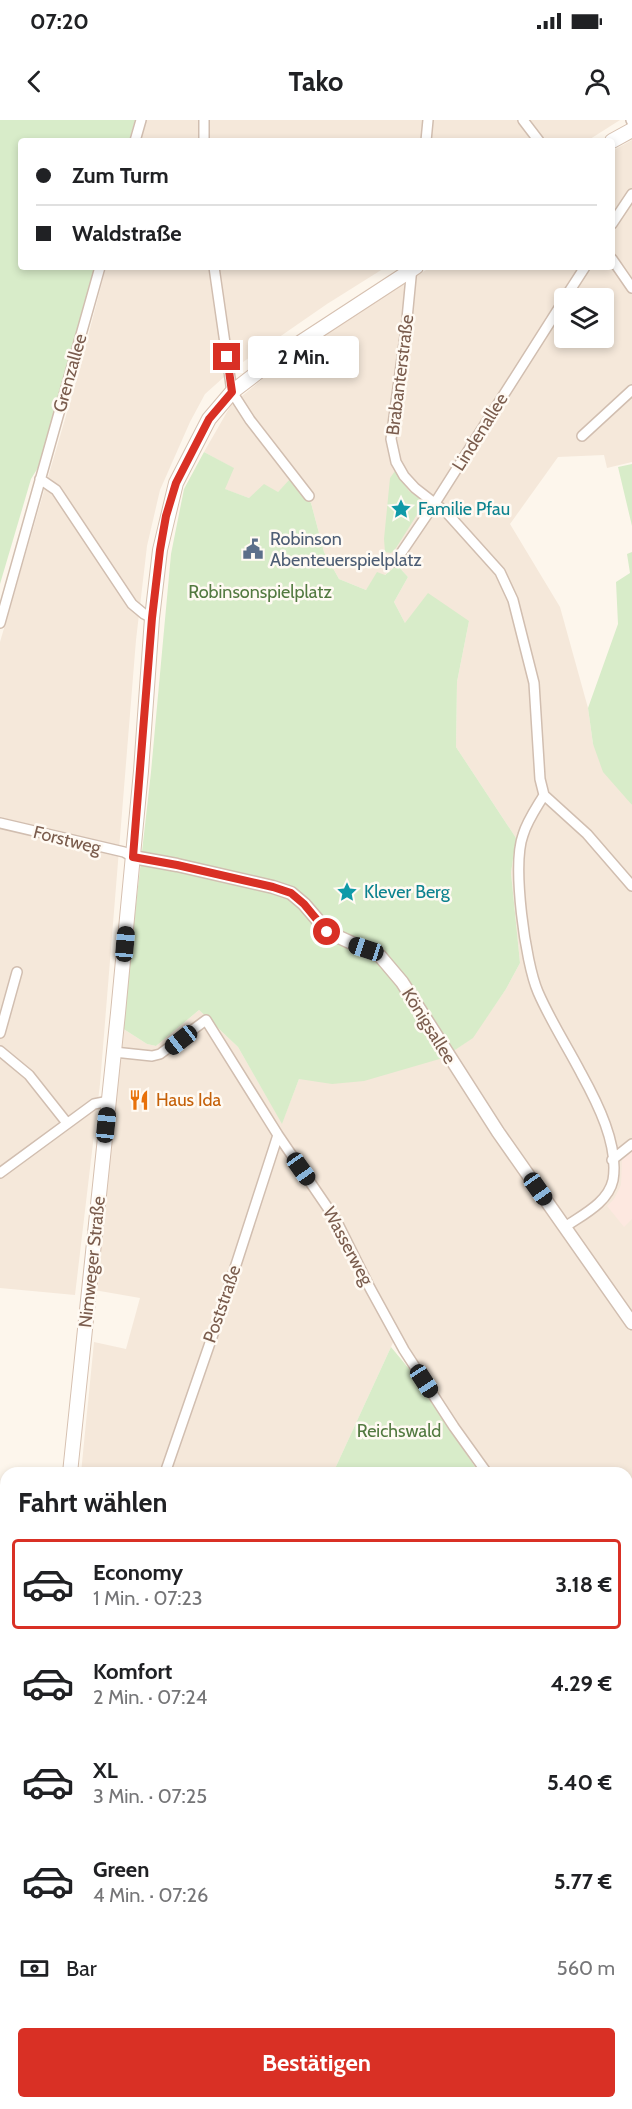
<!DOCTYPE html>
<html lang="de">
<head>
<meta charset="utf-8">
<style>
	:root { --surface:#fff; --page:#f2f2f2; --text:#202124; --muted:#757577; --line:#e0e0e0; --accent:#d93025 }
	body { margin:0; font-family:Cabin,sans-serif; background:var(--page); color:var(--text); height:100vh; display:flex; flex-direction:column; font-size:22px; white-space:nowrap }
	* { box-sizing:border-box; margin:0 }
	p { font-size:20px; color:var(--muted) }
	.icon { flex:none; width:33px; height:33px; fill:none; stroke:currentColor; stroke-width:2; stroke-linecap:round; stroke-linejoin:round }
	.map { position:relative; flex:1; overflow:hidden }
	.side { position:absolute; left:0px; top:1347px; width:633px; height:642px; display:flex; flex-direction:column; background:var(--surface); border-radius:18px 18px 0 0; box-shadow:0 3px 9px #0003 }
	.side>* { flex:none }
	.banner { position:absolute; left:18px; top:18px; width:597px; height:132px; border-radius:6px; box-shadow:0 3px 9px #0003; display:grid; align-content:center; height:132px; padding:0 18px; background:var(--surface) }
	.buttons { position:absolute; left:554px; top:168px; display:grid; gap:12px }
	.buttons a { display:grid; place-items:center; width:60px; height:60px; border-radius:6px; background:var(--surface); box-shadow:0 3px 9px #0003; font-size:30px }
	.end { position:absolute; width:27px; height:27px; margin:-14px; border:8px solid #d93025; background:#fff; box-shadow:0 0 0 3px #fff }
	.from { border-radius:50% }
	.bubble { position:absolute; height:42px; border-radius:6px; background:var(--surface); box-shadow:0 3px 9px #0003; font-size:20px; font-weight:700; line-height:42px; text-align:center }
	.car { position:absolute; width:18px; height:36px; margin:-18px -9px; border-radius:8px; box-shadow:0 0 4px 2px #0007; background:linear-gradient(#222 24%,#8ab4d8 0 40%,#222 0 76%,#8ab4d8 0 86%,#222 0) }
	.banner b { display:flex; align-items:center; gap:21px; height:57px; font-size:22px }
	.banner b+b { border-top:2px solid var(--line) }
	.banner i { width:15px; height:15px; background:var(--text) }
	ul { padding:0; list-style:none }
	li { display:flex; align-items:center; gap:18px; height:90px; margin:0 12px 9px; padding:0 6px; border:3px solid transparent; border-radius:6px }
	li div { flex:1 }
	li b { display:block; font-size:22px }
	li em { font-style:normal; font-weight:700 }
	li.current { border-color:var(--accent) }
	li>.icon { width:54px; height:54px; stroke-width:1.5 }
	h2 { padding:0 18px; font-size:27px; line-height:72px }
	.pay { display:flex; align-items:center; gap:15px; height:66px; padding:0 18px; font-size:22px }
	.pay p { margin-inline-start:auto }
	.primary-button { display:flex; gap:12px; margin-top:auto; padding:12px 18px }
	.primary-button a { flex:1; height:69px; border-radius:6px; background:var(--accent); color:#fff; font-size:24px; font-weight:700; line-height:69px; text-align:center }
	.status { display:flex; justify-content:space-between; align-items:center; height:42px; padding:0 30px; background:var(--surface); direction:ltr }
	.status svg { height:16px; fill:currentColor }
	header { display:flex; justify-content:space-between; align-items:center; height:78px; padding:0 18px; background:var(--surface); font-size:27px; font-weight:700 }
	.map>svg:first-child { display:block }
	.residential { fill:#f5e8da; fill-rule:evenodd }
	.commercial { fill:#fde8e0 }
	.green { fill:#d8ecc9 }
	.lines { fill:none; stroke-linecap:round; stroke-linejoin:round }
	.minor-casing { stroke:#d1beb0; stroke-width:12 }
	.tertiary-casing { stroke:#d1beb0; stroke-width:15 }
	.secondary-casing { stroke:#d6c0b0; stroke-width:16 }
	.minor { stroke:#fff; stroke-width:9 }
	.tertiary { stroke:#fff; stroke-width:12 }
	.secondary { stroke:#fff; stroke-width:14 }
	.route { stroke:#d93025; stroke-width:8 }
	.labels { text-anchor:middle; stroke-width:5; stroke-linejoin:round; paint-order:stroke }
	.street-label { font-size:18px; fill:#7a5c4d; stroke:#fffaf3 }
	.culture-label { font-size:18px; fill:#0d838f; stroke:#fffaf3; text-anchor:start }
	.service-label { font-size:18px; fill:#4e5e75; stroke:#fffaf3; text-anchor:start }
	.park-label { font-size:18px; fill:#537a41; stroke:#fffaf3 }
	.food-label { font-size:18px; fill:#c56008; stroke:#fffaf3; text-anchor:start }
</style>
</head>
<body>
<div class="status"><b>07:20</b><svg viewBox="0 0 49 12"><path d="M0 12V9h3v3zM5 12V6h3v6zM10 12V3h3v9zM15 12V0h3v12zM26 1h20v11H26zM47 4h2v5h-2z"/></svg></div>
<header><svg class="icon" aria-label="back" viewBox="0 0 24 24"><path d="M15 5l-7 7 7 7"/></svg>Tako<svg class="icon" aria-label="person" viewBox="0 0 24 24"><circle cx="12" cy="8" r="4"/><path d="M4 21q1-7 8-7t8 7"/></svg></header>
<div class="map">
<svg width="632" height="1989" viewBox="0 0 632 1989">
	<rect width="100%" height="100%" fill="#fdf6ec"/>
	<!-- residential -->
	<path class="residential" d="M 144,0 L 620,0 L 587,21 L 138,21 Z
		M 632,20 L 632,342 L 607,348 L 604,335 L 558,337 L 510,404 L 560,487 L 588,588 L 593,624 L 632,685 L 632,1602 L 627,1596 L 627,1353 L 492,1353 L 465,1319 L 397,1214 L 333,1353 L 81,1353 L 94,1222 L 126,1229 L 140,1178 L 94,1170 L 122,908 L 147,924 L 156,926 L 199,890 L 238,927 L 282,1003 L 299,959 L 443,938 L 472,918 L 506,869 L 520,843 L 511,753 L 516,718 L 456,627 L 457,562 L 469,501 L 405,503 L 394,482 L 408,457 L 397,445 L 366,470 L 339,459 L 324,432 L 311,383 L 290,360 L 278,372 L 249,378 L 224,369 L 233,348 L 204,332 L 231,285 L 299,229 L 431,147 L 612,147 L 612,31 ZM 564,178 L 603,178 L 603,218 L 564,218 Z
		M 106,147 L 386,147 L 327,184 L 233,249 L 205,274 L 190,302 L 160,370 L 147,426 L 136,520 L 100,964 L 75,1175 L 0,1168 L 0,522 L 79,251 Z"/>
	<!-- commercial -->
	<path class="commercial" d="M 632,1031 L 632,1099 L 624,1107 L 607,1086 L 614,1079 L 621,1065 L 622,1040 Z"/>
	<!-- green -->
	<path class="green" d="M 0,0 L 135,0 L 129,21 L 21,21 L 21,147 L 96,147 L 47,333 L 31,359 L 0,464 Z
		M 204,332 L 234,348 L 225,369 L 249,378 L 264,364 L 278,372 L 290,359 L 311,383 L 324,432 L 339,459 L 366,470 L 377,452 L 385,455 L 397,445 L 408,457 L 394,482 L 405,503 L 428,473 L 469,501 L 457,562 L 456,627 L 516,718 L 511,753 L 520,843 L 506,869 L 473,918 L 443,938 L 364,961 L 332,964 L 299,959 L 282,1004 L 238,927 L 199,890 L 156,926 L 147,924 L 122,908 L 151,652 L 171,434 L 184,369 Z
		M 632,344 L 632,406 L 618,347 Z
		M 395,351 L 409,371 L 425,382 L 396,428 L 391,433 L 385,432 L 384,419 L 390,358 Z
		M 632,432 L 632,685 L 603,652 L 593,624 L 588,588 L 618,504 L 616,462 L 630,453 L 627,434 Z
		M 391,1227 L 415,1256 L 479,1353 L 333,1353 Z
		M 6,1579 L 6,1983 L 36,1983 L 30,1989 L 0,1989 L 0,1580 Z
		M 627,1596 L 632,1602 L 632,1989 L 222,1989 L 220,1983 L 627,1983 Z"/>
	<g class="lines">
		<!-- minor casing -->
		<g class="minor-casing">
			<path id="minor" d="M 204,0 L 204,21
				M 523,0 L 539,21
				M 631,0 L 632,2
				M 135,21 L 141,0
				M 426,21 L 428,0
				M 612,104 L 632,74
				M 612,139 L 632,168
				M 214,147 L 232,272 L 250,300 L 309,376
				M 412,147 L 406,209 L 391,319 L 396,342 L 404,356 L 415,368 L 447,393 L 500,452 L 513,480 L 534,563 L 540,659 L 544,675 L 587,714 L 632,766
				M 565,178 L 585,147
				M 582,316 L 632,270
				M 40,359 L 56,370 L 132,484 L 144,494 L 152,498
				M 395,442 L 435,383 L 564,180
				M 0,503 L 100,147
				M 544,675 C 537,687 527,701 523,715 C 512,745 525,842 538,872 C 550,900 567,926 581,953 C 597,982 619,1025 613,1060 C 608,1083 582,1095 565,1107
				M 0,703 L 124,732 L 133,737
				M 0,913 L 17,852
				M 0,931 L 29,955 L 67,1003
				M 114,932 L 152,936 L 160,934 L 206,900 L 278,1015 L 336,1100 L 370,1168 L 404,1230 L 454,1307 L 487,1353
				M 612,1040 L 632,1024
				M 0,1053 L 94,984 L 109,981
				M 165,1353 L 221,1191 L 278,1015
				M 627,1517 L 632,1513
				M 627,1534 L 632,1539
				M 0,1896 L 6,1877"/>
		</g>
		<!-- tertiary casing -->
		<g class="tertiary-casing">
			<path id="tertiary" d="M 133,737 L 177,745 L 273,767 L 291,773 L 304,784 L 328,812 L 380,836 L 402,862 L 498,1012 L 632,1203"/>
		</g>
		<!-- secondary casing -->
		<g class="secondary-casing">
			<path id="secondary" d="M 612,21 L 632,10
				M 70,1353 L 118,893 L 141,651 L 152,498 L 160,430 L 176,363 L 209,299 L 232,272 L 275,239 L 416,147
				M 213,1983 L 215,1989"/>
		</g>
		<!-- minor -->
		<use href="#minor" class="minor"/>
		<!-- tertiary -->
		<use href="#tertiary" class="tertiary"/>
		<!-- secondary -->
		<use href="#secondary" class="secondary"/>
	</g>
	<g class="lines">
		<!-- route -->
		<path class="route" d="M 227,237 L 232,272 L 209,299 L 176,363 L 166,396 L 160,430 L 152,498 L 133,737 L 177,745 L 273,767 L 291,773 L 304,784 L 327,812"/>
	</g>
	<!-- icons -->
	<defs>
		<g id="sight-bare" transform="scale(1.62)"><path d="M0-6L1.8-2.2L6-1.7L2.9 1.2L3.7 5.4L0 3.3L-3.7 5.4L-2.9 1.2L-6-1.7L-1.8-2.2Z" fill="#0f9aa8" stroke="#fffaf3" stroke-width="2.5" paint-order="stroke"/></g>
		<g id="civic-bare" transform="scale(1.62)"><path d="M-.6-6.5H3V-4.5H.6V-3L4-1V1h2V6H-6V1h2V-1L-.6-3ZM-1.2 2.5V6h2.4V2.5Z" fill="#5c6f8a" stroke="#fffaf3" stroke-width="2.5" paint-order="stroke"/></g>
		<g id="restaurant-bare" transform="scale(1.62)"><path d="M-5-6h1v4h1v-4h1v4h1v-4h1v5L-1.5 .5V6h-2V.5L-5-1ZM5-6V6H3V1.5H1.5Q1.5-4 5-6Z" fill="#e8710a" stroke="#fffaf3" stroke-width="2.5" paint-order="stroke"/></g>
	</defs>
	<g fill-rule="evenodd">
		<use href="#sight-bare" x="401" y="389"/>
		<use href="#civic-bare" x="253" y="429"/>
		<use href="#sight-bare" x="347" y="772"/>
		<use href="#restaurant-bare" x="139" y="980"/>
	</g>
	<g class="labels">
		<!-- street labels -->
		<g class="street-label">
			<text transform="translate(70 253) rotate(-74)" y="6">Grenzallee</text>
			<text transform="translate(400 255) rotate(-83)" y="6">Brabanterstraße</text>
			<text transform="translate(480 312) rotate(-58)" y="6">Lindenallee</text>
			<text transform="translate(67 720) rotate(14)" y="6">Forstweg</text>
			<text transform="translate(429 906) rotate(58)" y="6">Königsallee</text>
			<text transform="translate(348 1126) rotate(62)" y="6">Wasserweg</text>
			<text transform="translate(92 1142) rotate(-84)" y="6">Nimweger Straße</text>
			<text transform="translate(222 1184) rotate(-71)" y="6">Poststraße</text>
		</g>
		<!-- culture labels -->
		<g class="culture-label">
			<text x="418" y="395">Familie Pfau</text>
			<text x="364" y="778">Klever Berg</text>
		</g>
		<!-- service labels -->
		<g class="service-label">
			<text x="270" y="425">Robinson<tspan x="270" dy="21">Abenteuerspielplatz</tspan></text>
		</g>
		<!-- park labels -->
		<g class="park-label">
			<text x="260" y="478">Robinsonspielplatz</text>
			<text x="399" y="1317">Reichswald</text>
		</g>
		<!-- food labels -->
		<g class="food-label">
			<text x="156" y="986">Haus Ida</text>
		</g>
	</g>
</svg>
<div class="buttons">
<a><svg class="icon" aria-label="layers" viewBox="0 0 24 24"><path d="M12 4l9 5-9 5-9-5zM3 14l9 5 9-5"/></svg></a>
</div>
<i class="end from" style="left:327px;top:812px"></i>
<i class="end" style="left:227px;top:237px"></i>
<div class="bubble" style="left:248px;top:216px;width:111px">2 Min.</div>
<i class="car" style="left:125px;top:824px;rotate:5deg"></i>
<i class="car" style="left:366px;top:829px;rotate:288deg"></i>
<i class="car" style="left:181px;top:920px;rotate:232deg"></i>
<i class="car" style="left:106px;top:1005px;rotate:6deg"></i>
<i class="car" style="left:301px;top:1049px;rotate:145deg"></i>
<i class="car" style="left:538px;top:1069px;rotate:145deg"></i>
<i class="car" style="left:424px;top:1261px;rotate:147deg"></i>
<div class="banner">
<b><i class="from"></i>Zum Turm</b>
<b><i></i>Waldstraße</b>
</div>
<section class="side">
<h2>Fahrt wählen</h2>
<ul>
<li class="current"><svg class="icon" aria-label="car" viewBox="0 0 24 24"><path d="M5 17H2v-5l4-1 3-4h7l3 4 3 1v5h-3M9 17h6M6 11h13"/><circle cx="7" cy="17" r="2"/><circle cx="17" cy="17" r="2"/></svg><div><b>Economy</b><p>1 Min. · 07:23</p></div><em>3.18 €</em></li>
<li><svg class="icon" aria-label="car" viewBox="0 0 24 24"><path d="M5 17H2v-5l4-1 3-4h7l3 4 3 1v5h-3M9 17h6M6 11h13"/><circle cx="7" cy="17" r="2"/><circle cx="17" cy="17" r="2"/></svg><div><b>Komfort</b><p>2 Min. · 07:24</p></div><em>4.29 €</em></li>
<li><svg class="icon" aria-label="car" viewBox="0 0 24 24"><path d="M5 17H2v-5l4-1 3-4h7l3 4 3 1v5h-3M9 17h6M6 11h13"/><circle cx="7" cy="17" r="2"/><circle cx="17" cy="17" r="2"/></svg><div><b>XL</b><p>3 Min. · 07:25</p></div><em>5.40 €</em></li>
<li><svg class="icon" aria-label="car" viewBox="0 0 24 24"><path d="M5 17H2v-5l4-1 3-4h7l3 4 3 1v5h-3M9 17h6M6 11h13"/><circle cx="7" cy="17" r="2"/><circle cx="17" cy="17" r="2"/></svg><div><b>Green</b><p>4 Min. · 07:26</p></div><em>5.77 €</em></li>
</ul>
<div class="pay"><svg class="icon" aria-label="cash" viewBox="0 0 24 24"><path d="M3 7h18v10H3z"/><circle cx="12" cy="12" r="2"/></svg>Bar<p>560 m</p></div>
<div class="primary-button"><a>Bestätigen</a></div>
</section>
</div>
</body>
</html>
